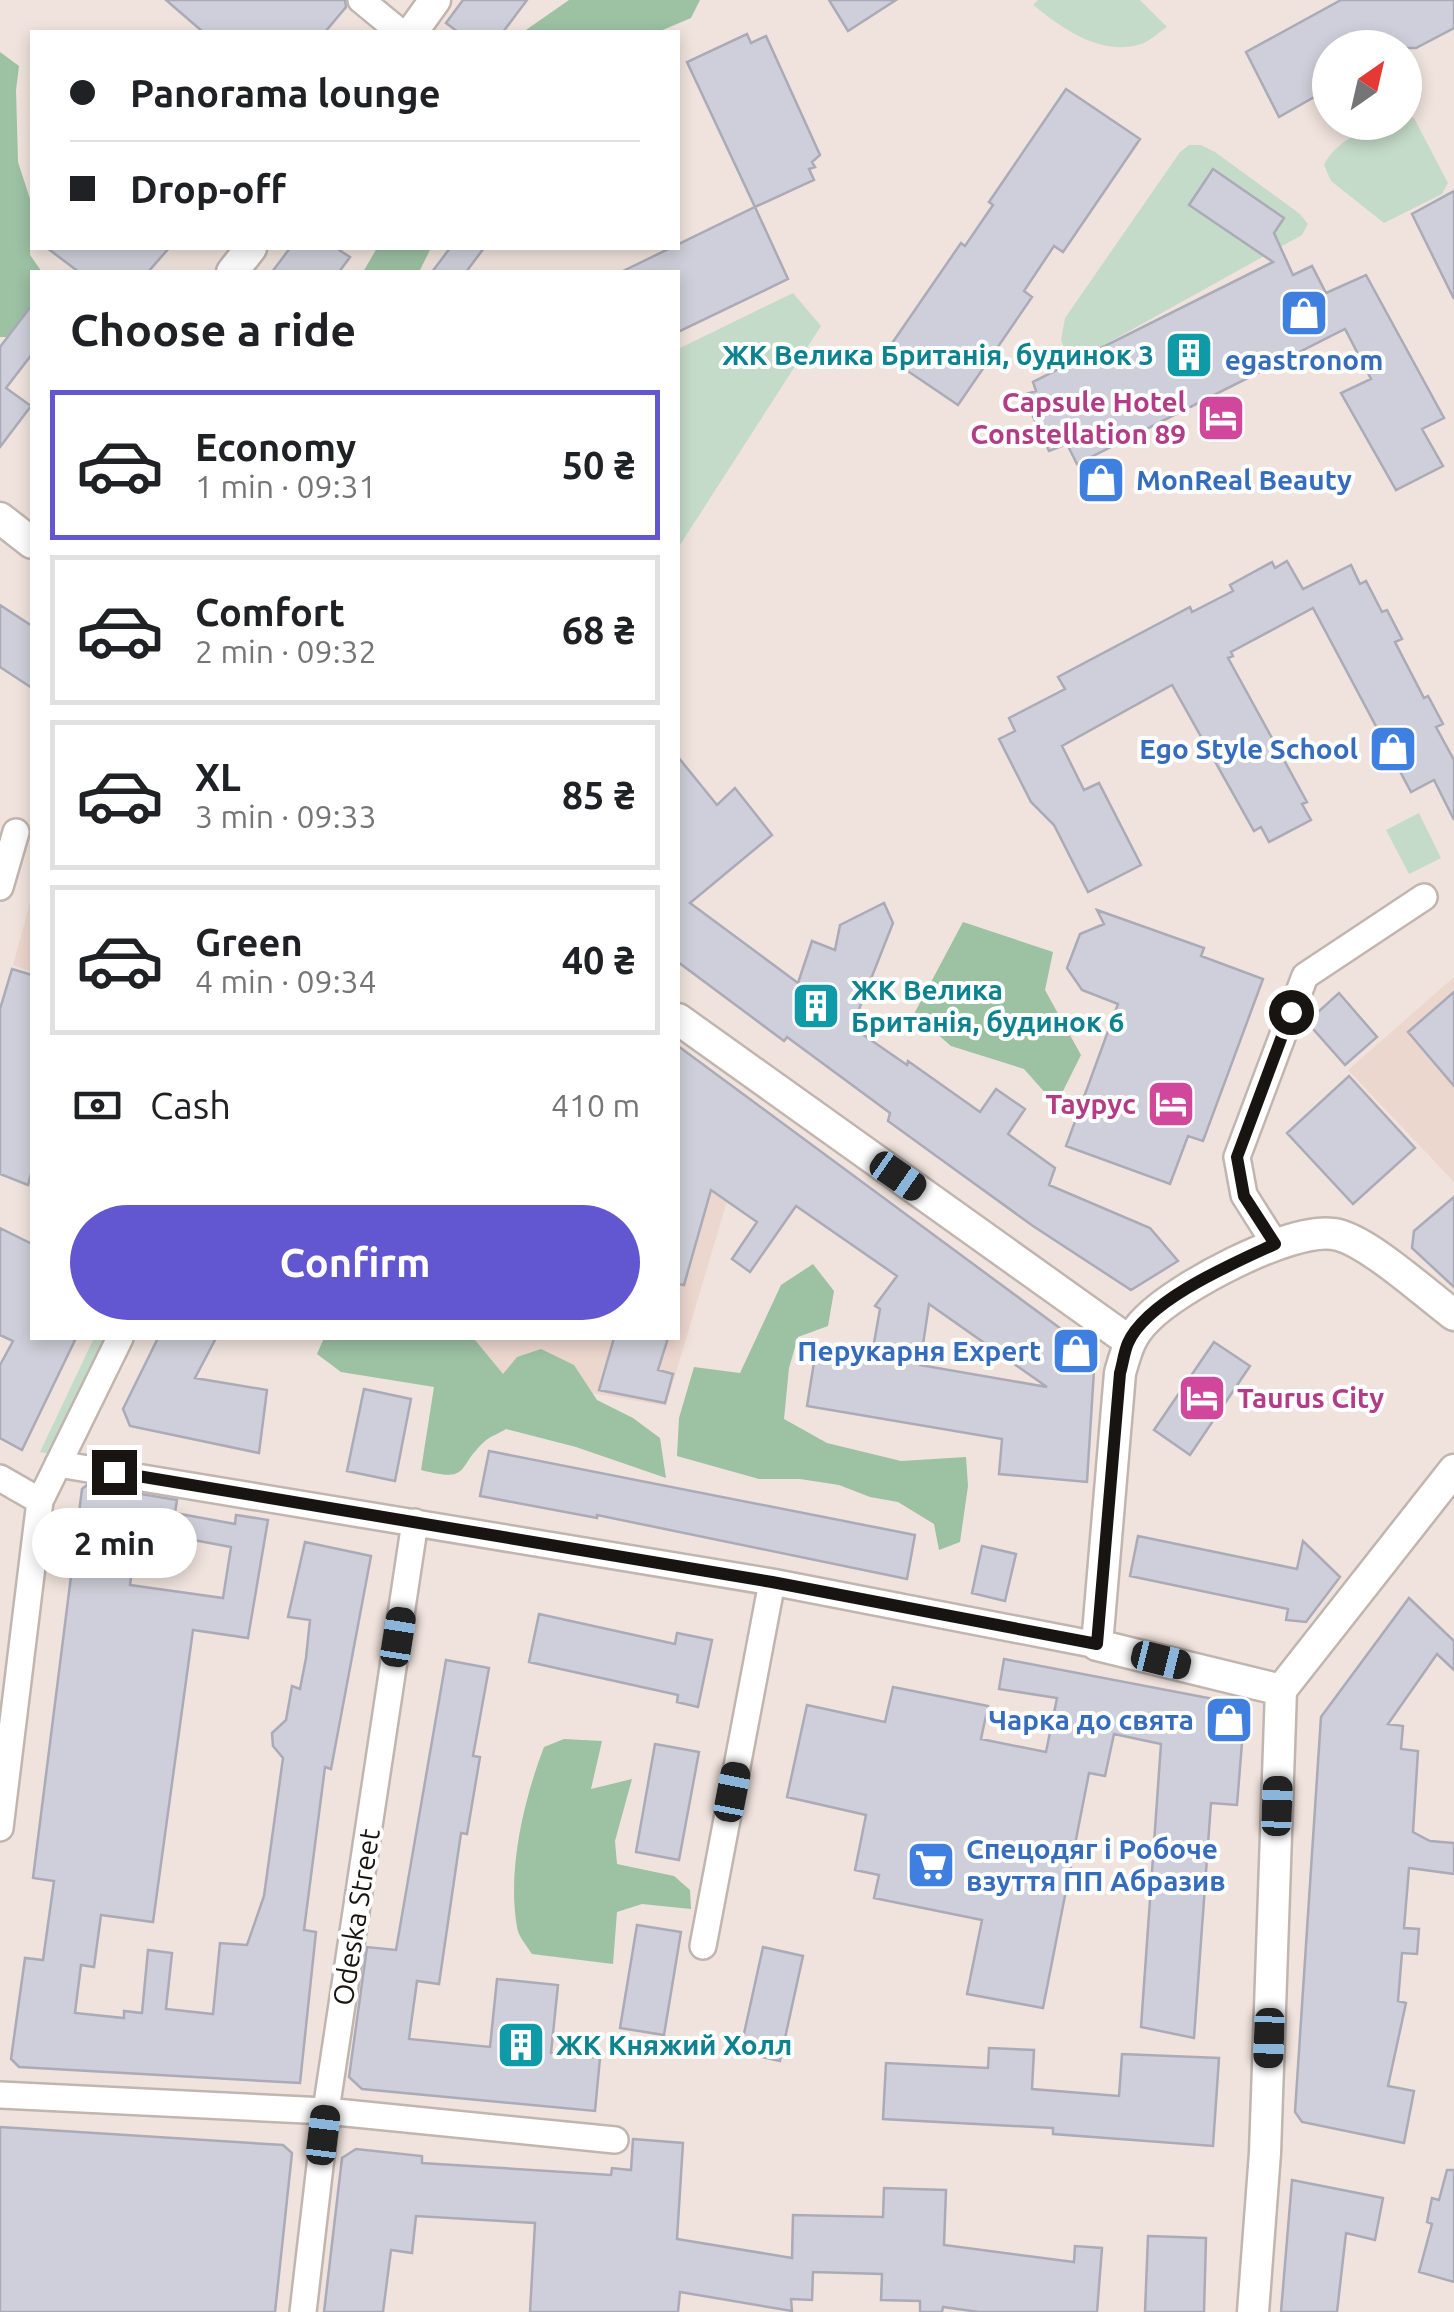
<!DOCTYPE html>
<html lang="en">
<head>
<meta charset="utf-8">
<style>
	:root { --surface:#fff; --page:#f6f6f6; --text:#202124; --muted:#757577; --line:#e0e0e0; --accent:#6257d0 }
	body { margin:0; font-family:Ubuntu,sans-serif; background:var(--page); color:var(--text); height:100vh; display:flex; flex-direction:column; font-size:38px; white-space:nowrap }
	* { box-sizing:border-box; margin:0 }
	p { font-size:32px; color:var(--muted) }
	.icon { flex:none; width:55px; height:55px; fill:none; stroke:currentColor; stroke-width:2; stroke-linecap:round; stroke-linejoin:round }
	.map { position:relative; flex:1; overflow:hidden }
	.side { position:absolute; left:30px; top:270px; width:650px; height:1070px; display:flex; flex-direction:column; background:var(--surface); border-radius:0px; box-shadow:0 5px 15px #0003 }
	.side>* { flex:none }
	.top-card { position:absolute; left:30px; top:30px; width:650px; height:220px; border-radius:0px; box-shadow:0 5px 15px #0003; display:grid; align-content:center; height:220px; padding:0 40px; background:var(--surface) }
	.needle { width:65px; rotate:34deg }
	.buttons { position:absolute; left:1312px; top:30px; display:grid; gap:20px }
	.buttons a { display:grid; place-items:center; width:110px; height:110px; border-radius:50%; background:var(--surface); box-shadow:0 5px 15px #0003; font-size:50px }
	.end { position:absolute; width:45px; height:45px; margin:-22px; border:12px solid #181411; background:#fff; box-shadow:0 0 0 5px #fff }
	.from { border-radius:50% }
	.bubble { position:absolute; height:70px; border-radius:35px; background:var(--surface); box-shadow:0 5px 15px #0003; font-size:32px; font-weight:600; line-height:70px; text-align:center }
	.car { position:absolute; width:30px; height:60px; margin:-30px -15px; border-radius:12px; box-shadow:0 0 8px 2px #0007; background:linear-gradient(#222 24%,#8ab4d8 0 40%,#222 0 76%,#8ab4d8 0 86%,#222 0) }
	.top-card b { display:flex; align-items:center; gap:35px; height:95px; font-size:38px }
	.top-card b+b { border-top:2px solid var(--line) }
	.top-card i { width:25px; height:25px; background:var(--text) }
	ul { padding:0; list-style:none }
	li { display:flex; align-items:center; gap:30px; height:150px; margin:0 20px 15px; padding:0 20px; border:5px solid var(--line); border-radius:0px }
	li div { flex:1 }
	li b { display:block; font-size:38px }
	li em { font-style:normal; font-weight:600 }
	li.current { border-color:var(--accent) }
	li>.icon { width:90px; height:90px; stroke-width:1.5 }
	h2 { padding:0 40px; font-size:45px; line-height:120px }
	.pay { display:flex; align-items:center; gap:25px; height:110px; padding:0 40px; font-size:38px }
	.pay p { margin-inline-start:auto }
	.action { display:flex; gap:20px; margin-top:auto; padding:20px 40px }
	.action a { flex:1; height:115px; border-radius:60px; background:var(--accent); color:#fff; font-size:40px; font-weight:600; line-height:115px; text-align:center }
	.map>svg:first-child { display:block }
	.built { fill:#ecd7ce }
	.green { fill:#c5dbc9 }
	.forest { fill:#9cc1a3 }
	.building { fill:#cfcfdb; stroke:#aaabb6; stroke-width:2.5; fill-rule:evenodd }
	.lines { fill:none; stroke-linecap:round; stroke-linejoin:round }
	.minor-casing { stroke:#c1b5af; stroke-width:30 }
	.tertiary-casing { stroke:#c1b5af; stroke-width:35 }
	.minor { stroke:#fff; stroke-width:25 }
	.tertiary { stroke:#fff; stroke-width:30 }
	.route { stroke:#181411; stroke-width:12 }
	.labels { text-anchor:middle; stroke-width:8; stroke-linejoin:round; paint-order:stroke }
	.culture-label { font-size:28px; font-weight:bold; fill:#0d838f; stroke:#fff; text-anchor:start }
	.shop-label { font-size:28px; font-weight:bold; fill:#366cbe; stroke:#fff; text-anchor:end }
	.hotel-label { font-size:28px; font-weight:bold; fill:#b23c85; stroke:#fff; text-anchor:end }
	.street-label { font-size:28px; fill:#181411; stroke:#fff }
</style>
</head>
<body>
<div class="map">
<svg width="1454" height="2312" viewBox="0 0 1454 2312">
	<rect width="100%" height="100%" fill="#f0e3dd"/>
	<!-- built -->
	<path class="built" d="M 32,895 L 32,972 L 13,965 Z
		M 1454,977 L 1454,1182 L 1348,1070 Z
		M 678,1046 L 756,1104 L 666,1406 L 395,1359 L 401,1338 L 678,1338 Z"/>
	<!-- green -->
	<path class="green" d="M 1038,0 L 1140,0 L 1167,27 C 1159,32 1149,42 1141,44 C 1101,57 1062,28 1033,5 Z
		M 1405,113 L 1414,118 L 1448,183 L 1442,194 L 1384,223 L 1331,181 L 1324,165 C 1336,138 1378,122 1405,122 Z
		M 1189,145 L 1201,145 L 1215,152 L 1300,214 L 1308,224 L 1302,235 L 1095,350 L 1077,357 L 1065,350 L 1061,340 L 1065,318 L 1180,152 Z
		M 793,293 L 821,326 L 678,548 L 678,349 Z
		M 1419,813 L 1441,858 L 1409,874 L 1386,830 Z
		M 94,1338 L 113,1338 L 56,1455 L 40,1452 Z"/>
	<!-- forest -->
	<path class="forest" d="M 569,0 L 700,0 L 691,18 L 658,32 L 523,32 Z
		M 0,52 L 19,66 L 16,90 L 18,162 L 32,205 L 30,255 L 42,272 L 32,272 L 32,305 L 10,337 L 0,337 Z
		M 377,248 L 431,248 L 419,272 L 363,272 Z
		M 963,922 L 1053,952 L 1045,990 L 1081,1055 L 1056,1105 L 1024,1069 L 951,1046 L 914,1014 Z
		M 813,1264 L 834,1291 L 828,1326 L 798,1337 L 789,1368 L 784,1419 L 827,1443 L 901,1461 L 966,1457 L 968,1486 L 960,1542 L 939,1550 L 934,1524 L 898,1502 L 870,1497 L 839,1485 L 800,1479 L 759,1479 L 677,1456 L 679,1418 L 694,1367 L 740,1373 L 781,1285 Z
		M 324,1338 L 468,1338 L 475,1340 L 503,1374 L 517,1357 L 541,1349 L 574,1365 L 597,1400 L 633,1418 L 660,1438 L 666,1478 L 576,1447 L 506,1429 C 500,1433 491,1436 485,1441 C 455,1468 472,1483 421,1470 L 434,1387 L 341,1372 L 317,1354 Z
		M 564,1739 L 602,1741 L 591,1789 L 632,1779 L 615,1841 L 617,1864 L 674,1876 L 690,1890 L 691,1909 L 642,1904 L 617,1912 L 613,1964 L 532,1954 C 527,1946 518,1936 517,1927 C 507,1870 524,1799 544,1747 Z"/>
	<!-- building -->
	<path class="building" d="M 166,0 L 345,0 L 346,7 L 325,32 L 203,32 Z
		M 463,0 L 527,0 L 503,32 L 458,32 L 446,23 Z
		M 829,0 L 896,0 L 848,31 Z
		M 1341,0 L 1454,0 L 1454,28 L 1416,48 L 1330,48 L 1330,88 L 1279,117 L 1246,52 Z
		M 747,34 L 751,43 L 766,36 L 820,155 L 812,162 L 815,167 L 809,169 L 814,180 L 755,207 L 687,62 Z
		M 1066,89 L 1140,139 L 1063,252 L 1054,246 L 1024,291 L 1032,297 L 958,405 L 884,355 L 961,243 L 965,246 L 993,205 L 989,202 Z
		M 1213,169 L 1284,218 L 1274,233 L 1293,275 L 1312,266 L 1326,293 L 1366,275 L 1444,418 L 1422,429 L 1443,466 L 1396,490 L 1341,393 L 1371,379 L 1345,329 L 1077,464 L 1067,444 L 1049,451 L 1023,395 L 1036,391 L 1033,382 L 1273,262 L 1189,205 Z
		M 1454,191 L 1454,299 L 1412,214 Z
		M 755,207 L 788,279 L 678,332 L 678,272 L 621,272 Z
		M 47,248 L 169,248 L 148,272 L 79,272 Z
		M 290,248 L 336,248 L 350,257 L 339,272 L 272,272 Z
		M 450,248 L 484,248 L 466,272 L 432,272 Z
		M 32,305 L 32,354 L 6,388 L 31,406 L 0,447 L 0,347 Z
		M 1287,561 L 1303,589 L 1351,565 L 1360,584 L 1366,581 L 1382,612 L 1387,610 L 1402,639 L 1395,642 L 1424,698 L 1428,696 L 1443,724 L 1436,727 L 1454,760 L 1454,820 L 1434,780 L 1411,792 L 1313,608 L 1231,652 L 1233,656 L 1228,658 L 1307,802 L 1302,804 L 1311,820 L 1269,842 L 1261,827 L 1254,831 L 1172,685 L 1062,746 L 1084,790 L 1099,783 L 1141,865 L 1088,892 L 1054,825 L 1031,802 L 999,739 L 1015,731 L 1009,718 L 1065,689 L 1058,677 L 1190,607 L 1192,612 L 1233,591 L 1230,585 L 1272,562 L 1275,568 Z
		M 0,605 L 32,626 L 32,688 L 0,667 Z
		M 678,757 L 717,805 L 735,788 L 772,835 L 690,903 L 798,983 L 812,941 L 835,950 L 840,925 L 884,903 L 893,923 L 852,1027 L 907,1065 L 908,1061 L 980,1112 L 996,1089 L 1025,1109 L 1008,1134 L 1055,1168 L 1049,1185 L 1150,1228 L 1178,1261 L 1131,1290 L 1033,1226 L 957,1171 L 888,1121 L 890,1113 L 787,1037 L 784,1041 L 678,962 Z
		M 1097,910 L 1204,948 L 1201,956 L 1263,979 L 1203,1141 L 1188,1136 L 1170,1184 L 1066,1146 L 1118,1004 L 1082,990 L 1067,968 L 1080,934 L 1104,924 Z
		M 12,969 L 32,975 L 32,1170 L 28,1185 L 0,1174 L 0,1009 Z
		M 1454,992 L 1454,1086 L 1408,1032 Z
		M 1339,993 L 1377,1037 L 1345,1065 L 1307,1022 Z
		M 678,1046 L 1095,1354 L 1087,1482 L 999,1474 L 1002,1439 L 807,1406 L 816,1350 L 871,1360 L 880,1309 L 875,1306 L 897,1276 L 796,1206 L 750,1272 L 732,1259 L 757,1222 L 711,1190 L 684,1285 L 678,1284 ZM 929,1304 L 1047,1387 L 920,1365 Z
		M 1349,1076 L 1415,1148 L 1353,1204 L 1287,1133 Z
		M 1454,1197 L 1454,1287 L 1412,1248 L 1414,1231 Z
		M 0,1228 L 32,1244 L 32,1338 L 76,1338 L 22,1450 L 0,1438 L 0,1365 L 13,1341 L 0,1335 Z
		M 158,1338 L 216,1338 L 195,1378 L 267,1390 L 259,1453 L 130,1426 L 123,1409 Z
		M 614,1338 L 668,1338 L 658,1370 L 673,1374 L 665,1403 L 599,1390 Z
		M 1214,1342 L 1250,1366 L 1190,1455 L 1154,1430 Z
		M 364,1389 L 411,1399 L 395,1481 L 347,1471 Z
		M 489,1451 L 915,1535 L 907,1579 L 597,1515 L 597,1518 L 480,1496 Z
		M 87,1485 L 177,1500 L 175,1513 L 235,1524 L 236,1515 L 268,1520 L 248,1638 L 193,1630 L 153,1922 L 101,1915 L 94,1967 L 81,1965 L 75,2013 L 124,2018 L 124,2011 L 142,2013 L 148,1950 L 172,1953 L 166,2009 L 213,2014 L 220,1943 L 247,1945 L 264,1896 L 283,1758 L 273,1746 L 272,1733 L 286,1720 L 292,1686 L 300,1689 L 306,1658 L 310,1620 L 288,1617 L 305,1542 L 371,1556 L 331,1769 L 325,1767 L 304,1930 L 316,1932 L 300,2083 L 19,2067 L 11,2059 L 25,1958 L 43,1960 L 54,1881 L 33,1878 L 82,1489 ZM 172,1536 L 231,1547 L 223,1598 L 130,1585 L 136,1541 L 170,1546 Z
		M 1138,1536 L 1297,1569 L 1303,1541 L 1340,1577 L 1306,1622 L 1286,1620 L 1288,1609 L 1130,1576 Z
		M 982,1546 L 1016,1554 L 1005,1601 L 972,1593 Z
		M 1409,1598 L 1454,1641 L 1454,1670 L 1437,1654 L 1388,1724 L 1403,1726 L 1401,1749 L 1418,1751 L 1413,1832 L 1430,1841 L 1454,1843 L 1454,1874 L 1409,1868 L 1404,1928 L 1419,1929 L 1417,1954 L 1402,1953 L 1398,2001 L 1406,2003 L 1388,2086 L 1414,2091 L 1404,2143 L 1302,2122 L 1295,2112 L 1321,1717 Z
		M 539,1614 L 675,1644 L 677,1633 L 712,1640 L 698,1707 L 677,1702 L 678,1695 L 529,1662 Z
		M 1004,1659 L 1245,1705 L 1237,1805 L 1211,1803 L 1194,2038 L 1141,2027 L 1161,1744 L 1114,1734 L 1105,1776 L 1089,1773 L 1043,2008 L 967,1994 L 982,1920 L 874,1898 L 879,1875 L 855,1870 L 866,1815 L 787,1797 L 807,1705 L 885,1722 L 893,1687 L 988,1706 L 981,1739 L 1046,1752 L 1057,1698 L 999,1689 Z
		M 446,1660 L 489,1668 L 473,1756 L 480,1757 L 467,1834 L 461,1833 L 439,1984 L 417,1981 L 409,2039 L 490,2047 L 497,1979 L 558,1985 L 551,2053 L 600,2058 L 595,2111 L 362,2089 L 349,2077 L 367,1947 L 396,1950 Z
		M 655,1744 L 699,1752 L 679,1860 L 636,1852 Z
		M 637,1925 L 681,1932 L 664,2035 L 620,2028 Z
		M 763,1947 L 803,1956 L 780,2061 L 740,2052 Z
		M 989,2048 L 1034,2050 L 1032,2089 L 1119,2096 L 1122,2054 L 1219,2058 L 1213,2146 L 1053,2134 L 1053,2128 L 883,2119 L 886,2063 L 988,2068 Z
		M 0,2127 L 283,2145 L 292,2153 L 275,2312 L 0,2312 Z
		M 633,2139 L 683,2143 L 677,2239 L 792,2258 L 793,2215 L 883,2217 L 884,2188 L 946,2190 L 944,2245 L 1074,2262 L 1075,2246 L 1102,2248 L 1097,2312 L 979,2312 L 943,2307 L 942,2312 L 920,2312 L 920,2301 L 881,2300 L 882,2274 L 813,2272 L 812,2300 L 791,2299 L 792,2311 L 680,2292 L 678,2312 L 530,2312 L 535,2223 L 416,2216 L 412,2253 L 391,2250 L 383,2312 L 324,2312 L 342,2158 L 356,2149 L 422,2156 L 422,2163 L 611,2175 L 612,2168 L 631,2170 Z
		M 1447,2170 L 1454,2170 L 1454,2282 L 1419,2272 L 1432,2224 L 1427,2222 L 1432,2198 L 1439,2200 Z
		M 1292,2180 L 1383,2198 L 1375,2240 L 1346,2233 L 1337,2312 L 1281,2312 Z
		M 1148,2236 L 1206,2238 L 1204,2312 L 1145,2312 Z"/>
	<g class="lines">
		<!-- minor casing -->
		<g class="minor-casing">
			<path id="minor" d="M 361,0 L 400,32
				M 0,887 L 16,832
				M 1275,1244 L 1244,1195 L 1237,1157 L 1305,976 L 1424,897
				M 58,1464 L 772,1582 L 1097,1645
				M 0,1478 L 40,1501
				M 0,1828 L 40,1501 L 120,1338
				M 703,1946 L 772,1582
				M 0,2095 L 326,2111 L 615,2140
				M 303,2312 L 328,2097 L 415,1522"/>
		</g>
		<!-- tertiary casing -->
		<g class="tertiary-casing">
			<path id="tertiary" d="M 412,32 L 435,0
				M 232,272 L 251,248
				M 0,518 L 32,543
				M 678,1019 L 1129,1341
				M 1281,1690 L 1097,1645 L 1120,1373 C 1126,1352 1130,1335 1147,1319 C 1178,1287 1289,1228 1333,1234 C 1364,1237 1427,1295 1454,1315
				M 1253,2312 L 1265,2153 L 1281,1690 L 1454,1470"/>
		</g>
		<!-- minor -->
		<use href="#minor" class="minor"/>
		<!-- tertiary -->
		<use href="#tertiary" class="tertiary"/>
	</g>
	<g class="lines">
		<!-- route -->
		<path class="route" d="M 114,1472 L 772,1582 L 1097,1644 L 1120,1373 C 1123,1363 1124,1352 1128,1343 C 1147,1300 1234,1263 1275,1244 L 1244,1196 L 1237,1157 L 1291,1012"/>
	</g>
	<!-- icons -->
	<defs>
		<g id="shop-square" transform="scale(2.5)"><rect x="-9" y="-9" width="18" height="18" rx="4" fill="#3f7fe0" stroke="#fff"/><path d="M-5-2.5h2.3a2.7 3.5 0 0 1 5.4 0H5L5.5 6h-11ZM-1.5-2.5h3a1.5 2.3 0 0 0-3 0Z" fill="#fff"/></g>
		<g id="building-square" transform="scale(2.5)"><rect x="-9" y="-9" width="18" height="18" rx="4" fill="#0f9aa8" stroke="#fff"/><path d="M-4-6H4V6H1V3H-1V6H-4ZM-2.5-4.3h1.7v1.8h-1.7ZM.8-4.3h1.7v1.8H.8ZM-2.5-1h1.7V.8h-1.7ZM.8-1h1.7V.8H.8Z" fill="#fff"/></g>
		<g id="hotel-square" transform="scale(2.5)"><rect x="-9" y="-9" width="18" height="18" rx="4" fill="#d1479c" stroke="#fff"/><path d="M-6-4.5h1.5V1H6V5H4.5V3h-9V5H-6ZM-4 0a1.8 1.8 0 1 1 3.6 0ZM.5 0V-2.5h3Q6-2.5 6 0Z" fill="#fff"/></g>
		<g id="supermarket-square" transform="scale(2.5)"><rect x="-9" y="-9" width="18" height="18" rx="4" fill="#3f7fe0" stroke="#fff"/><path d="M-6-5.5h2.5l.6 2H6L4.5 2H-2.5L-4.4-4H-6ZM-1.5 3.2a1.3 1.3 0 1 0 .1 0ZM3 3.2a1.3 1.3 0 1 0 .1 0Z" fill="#fff"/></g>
	</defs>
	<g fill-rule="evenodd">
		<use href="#shop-square" x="1304" y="313"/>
		<use href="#building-square" x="1189" y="355"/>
		<use href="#hotel-square" x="1221" y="418"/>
		<use href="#shop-square" x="1101" y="480"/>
		<use href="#shop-square" x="1393" y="749"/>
		<use href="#building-square" x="816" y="1006"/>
		<use href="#hotel-square" x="1171" y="1104"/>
		<use href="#shop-square" x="1076" y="1351"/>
		<use href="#hotel-square" x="1202" y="1398"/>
		<use href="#shop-square" x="1229" y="1720"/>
		<use href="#supermarket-square" x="931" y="1865"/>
		<use href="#building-square" x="521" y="2045"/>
	</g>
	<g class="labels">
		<!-- culture labels -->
		<g class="culture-label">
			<text x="1154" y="365" text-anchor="end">ЖК Велика Британія, будинок 3</text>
			<text x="851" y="1000">ЖК Велика<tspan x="851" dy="32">Британія, будинок 6</tspan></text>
			<text x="556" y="2055">ЖК Княжий Холл</text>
		</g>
		<!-- shop labels -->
		<g class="shop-label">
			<text x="1304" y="370" text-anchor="middle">egastronom</text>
			<text x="1136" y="490" text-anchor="start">MonReal Beauty</text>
			<text x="1358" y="759">Ego Style School</text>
			<text x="1041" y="1361">Перукарня Expert</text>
			<text x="1194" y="1730">Чарка до свята</text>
			<text x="966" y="1859" text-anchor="start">Спецодяг і Робоче<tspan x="966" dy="32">взуття ПП Абразив</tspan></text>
		</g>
		<!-- hotel labels -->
		<g class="hotel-label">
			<text x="1186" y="412">Capsule Hotel<tspan x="1186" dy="32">Constellation 89</tspan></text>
			<text x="1136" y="1114">Таурус</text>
			<text x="1237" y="1408" text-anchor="start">Taurus City</text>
		</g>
		<!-- street labels -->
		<g class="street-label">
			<text transform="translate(356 1917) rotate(-81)" y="10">Odeska Street</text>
		</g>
	</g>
</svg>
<div class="buttons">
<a><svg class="needle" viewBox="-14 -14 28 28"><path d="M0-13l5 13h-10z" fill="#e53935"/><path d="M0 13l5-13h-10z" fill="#757577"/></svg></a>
</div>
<i class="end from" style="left:1291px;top:1012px"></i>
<i class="end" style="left:114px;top:1472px"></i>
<div class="bubble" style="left:32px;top:1508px;width:165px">2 min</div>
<i class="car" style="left:898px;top:1176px;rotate:125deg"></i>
<i class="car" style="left:398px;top:1637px;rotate:9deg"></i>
<i class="car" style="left:1161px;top:1660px;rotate:104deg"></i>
<i class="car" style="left:732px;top:1792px;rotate:11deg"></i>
<i class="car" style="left:1277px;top:1806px;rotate:2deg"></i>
<i class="car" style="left:1269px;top:2038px;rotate:182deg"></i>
<i class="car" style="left:323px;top:2135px;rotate:7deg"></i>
<div class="top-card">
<b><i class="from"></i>Panorama lounge</b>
<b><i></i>Drop-off</b>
</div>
<section class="side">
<h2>Choose a ride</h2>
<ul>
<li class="current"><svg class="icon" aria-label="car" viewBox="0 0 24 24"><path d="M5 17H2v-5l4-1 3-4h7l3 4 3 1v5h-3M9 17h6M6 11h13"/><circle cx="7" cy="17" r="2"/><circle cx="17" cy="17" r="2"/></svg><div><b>Economy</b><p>1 min · 09:31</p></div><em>50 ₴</em></li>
<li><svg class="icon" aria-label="car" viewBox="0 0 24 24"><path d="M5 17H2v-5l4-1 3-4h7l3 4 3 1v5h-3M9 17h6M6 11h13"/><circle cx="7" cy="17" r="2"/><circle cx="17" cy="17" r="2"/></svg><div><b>Comfort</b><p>2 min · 09:32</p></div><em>68 ₴</em></li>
<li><svg class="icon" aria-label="car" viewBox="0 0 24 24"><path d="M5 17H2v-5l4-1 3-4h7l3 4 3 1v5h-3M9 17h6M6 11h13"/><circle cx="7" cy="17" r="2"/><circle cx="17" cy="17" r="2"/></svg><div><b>XL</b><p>3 min · 09:33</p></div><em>85 ₴</em></li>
<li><svg class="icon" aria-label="car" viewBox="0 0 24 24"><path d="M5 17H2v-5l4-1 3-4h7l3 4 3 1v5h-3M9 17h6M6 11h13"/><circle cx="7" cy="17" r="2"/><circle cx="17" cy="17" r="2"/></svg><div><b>Green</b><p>4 min · 09:34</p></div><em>40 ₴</em></li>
</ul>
<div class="pay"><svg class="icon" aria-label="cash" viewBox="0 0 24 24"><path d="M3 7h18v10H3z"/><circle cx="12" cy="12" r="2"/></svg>Cash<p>410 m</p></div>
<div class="action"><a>Confirm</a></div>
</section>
</div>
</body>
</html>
